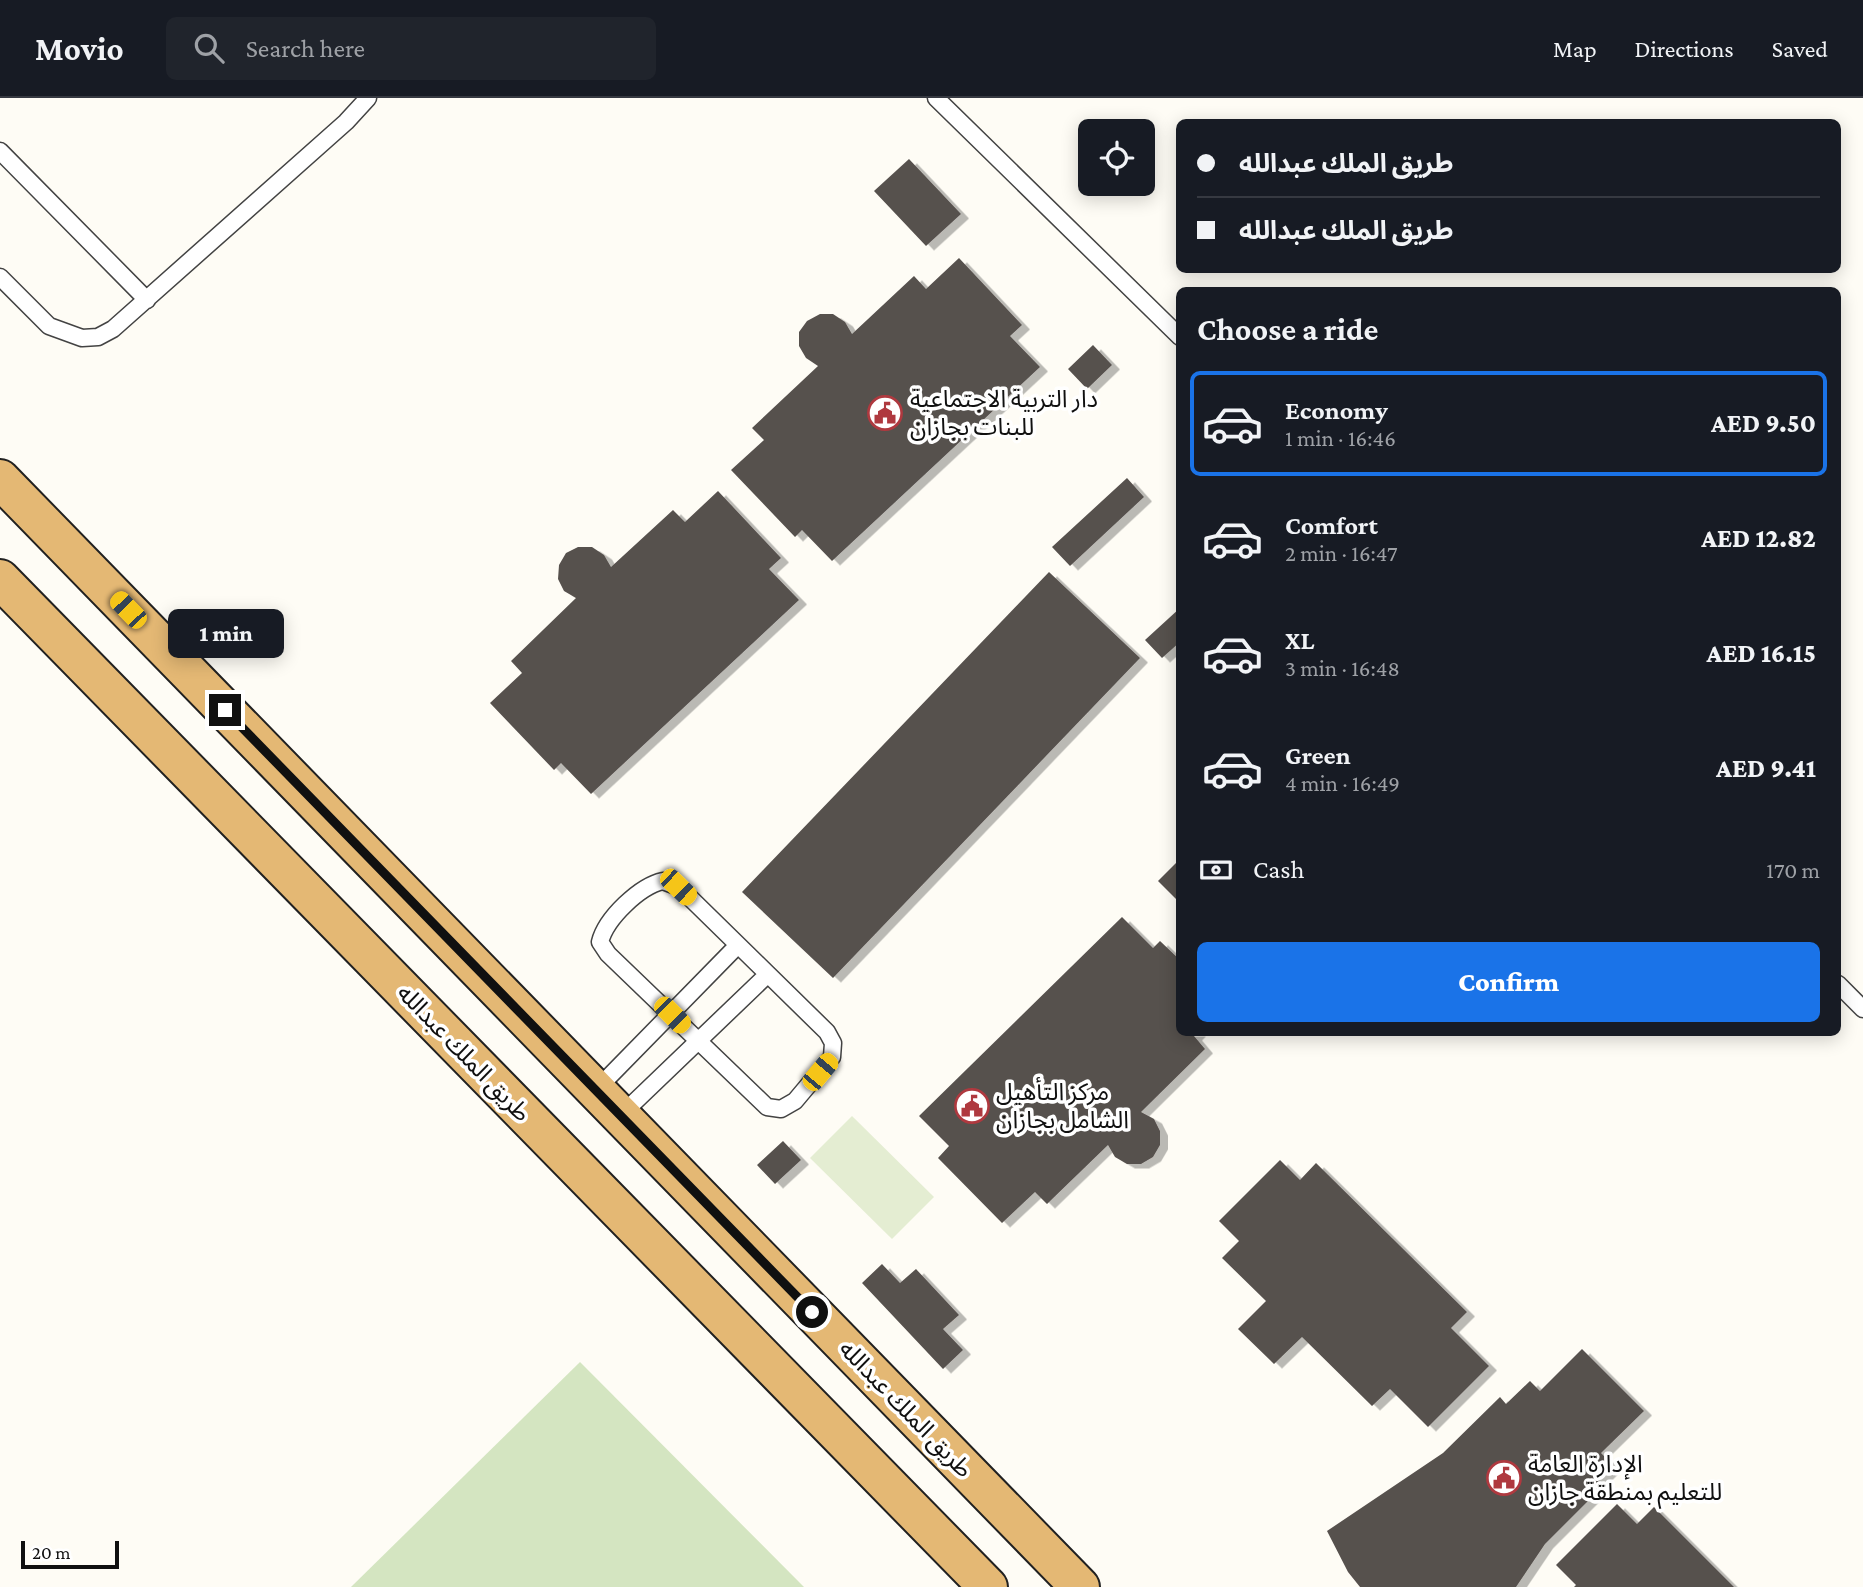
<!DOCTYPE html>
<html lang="en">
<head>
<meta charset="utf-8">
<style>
	:root { --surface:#171b24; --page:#20242c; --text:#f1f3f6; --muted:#9ea1a6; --line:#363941; --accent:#1a73e8 }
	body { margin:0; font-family:"Crimson Pro","Noto Sans Arabic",serif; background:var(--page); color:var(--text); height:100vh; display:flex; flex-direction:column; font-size:26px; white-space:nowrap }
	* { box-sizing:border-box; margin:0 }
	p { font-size:23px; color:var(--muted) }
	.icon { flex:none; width:38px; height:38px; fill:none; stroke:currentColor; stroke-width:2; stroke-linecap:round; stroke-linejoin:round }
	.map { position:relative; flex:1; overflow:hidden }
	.drawer { position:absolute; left:1176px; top:189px; width:665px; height:749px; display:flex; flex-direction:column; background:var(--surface); border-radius:10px; box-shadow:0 4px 18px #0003 }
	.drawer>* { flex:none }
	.top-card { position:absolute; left:1176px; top:21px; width:665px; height:154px; border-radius:10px; box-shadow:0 4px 18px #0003; display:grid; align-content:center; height:154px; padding:0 21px; background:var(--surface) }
	.buttons { position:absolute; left:1078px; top:21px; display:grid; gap:14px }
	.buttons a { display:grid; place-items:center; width:77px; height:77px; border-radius:10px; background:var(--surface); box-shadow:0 4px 18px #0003; font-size:35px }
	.scale { position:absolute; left:21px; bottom:18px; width:98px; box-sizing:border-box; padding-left:7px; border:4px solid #101010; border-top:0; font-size:19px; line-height:24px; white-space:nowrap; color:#101010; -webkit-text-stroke:5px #fff; paint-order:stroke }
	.end { position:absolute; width:32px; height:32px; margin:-16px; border:9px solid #101010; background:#fff; box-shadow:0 0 0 4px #fff }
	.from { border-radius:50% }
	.bubble { position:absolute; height:49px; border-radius:10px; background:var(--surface); box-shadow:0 4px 18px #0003; font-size:23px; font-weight:800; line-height:49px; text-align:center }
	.car { position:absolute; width:21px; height:42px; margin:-21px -10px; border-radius:9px; box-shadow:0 0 5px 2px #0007; background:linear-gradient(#f5c518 24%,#345 0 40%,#f5c518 0 76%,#345 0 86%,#f5c518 0) }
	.top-card b { display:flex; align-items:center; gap:24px; height:66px; font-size:26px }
	.top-card b+b { border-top:2px solid var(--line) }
	.top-card i { width:18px; height:18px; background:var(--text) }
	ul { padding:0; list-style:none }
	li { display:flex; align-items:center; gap:21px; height:105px; margin:0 14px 10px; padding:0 7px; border:4px solid transparent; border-radius:10px }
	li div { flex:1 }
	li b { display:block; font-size:26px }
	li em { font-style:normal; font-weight:800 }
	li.on { border-color:var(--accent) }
	li>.icon { width:63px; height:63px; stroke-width:1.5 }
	h2 { padding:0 21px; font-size:32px; line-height:84px }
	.pay { display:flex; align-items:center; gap:18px; height:77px; padding:0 21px; font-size:26px }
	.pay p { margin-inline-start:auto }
	.button { display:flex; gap:14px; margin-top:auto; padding:14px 21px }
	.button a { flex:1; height:80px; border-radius:10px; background:var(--accent); color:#fff; font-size:28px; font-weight:800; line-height:80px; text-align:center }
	header { display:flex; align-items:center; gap:42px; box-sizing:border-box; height:98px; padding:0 35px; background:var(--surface); border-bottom:2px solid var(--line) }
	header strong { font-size:33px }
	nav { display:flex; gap:38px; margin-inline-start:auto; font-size:24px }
	.search { width:490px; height:63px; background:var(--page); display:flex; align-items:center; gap:18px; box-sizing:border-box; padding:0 24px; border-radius:10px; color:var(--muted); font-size:26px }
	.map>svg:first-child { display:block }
	.green { fill:#d4e5c1 }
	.pitch { fill:#e4edd2 }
	.building { fill:#57514e; filter:url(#shadow) }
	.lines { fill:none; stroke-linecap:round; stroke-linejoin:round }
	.service-casing { stroke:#434343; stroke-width:19 }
	.trunk-casing { stroke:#212121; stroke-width:42 }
	.service { stroke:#fff; stroke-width:16 }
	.trunk { stroke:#e4b874; stroke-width:38 }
	.route { stroke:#101010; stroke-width:9 }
	.labels { text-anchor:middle; stroke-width:7; stroke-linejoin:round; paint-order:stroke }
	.poi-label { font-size:24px; fill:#101010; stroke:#fff; text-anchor:start }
	.street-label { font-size:24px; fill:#101010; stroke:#fff }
</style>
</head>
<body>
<header>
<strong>Movio</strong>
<div class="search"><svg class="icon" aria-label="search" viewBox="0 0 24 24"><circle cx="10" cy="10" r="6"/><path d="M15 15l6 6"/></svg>Search here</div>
<nav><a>Map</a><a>Directions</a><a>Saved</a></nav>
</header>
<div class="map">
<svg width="1863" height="1489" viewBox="0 0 1863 1489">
	<defs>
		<filter id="shadow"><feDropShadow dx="8" dy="4.5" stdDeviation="0" flood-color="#0004"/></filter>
	</defs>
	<rect width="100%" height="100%" fill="#fefcf5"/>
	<!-- green -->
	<path class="green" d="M 580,1264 L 804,1489 L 351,1489 Z"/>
	<!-- pitch -->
	<path class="pitch" d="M 852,1018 L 934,1099 L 892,1141 L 810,1060 Z"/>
	<!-- building -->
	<path class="building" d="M 909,61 L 961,116 L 926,148 L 874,93 Z
		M 959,160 L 1022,227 L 1010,238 L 1040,269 L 832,463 L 802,432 L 795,439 L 731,372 L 764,342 L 752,330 L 818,268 L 806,260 L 799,248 L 799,234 L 807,223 L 820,216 L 833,216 L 845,224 L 852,236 L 914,178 L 926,191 Z
		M 1093,247 L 1112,267 L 1087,291 L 1068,271 Z
		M 1127,380 L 1144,399 L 1070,468 L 1052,449 Z
		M 718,393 L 781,460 L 769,471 L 799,502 L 591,696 L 561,665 L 554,672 L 490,605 L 522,575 L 511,563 L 576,500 L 564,493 L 558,481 L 559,467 L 566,455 L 578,449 L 592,449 L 604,457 L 611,469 L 673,412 L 685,424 Z
		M 1049,474 L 1140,560 L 833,880 L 742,794 Z
		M 1180,510 L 1180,544 L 1162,560 L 1145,542 Z
		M 1180,761 L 1180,805 L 1158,783 Z
		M 1122,819 L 1153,850 L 1160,843 L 1180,862 L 1180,934 L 1198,934 L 1194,938 L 1205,951 L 1141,1014 L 1154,1021 L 1160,1033 L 1160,1047 L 1153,1059 L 1141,1066 L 1127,1066 L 1115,1059 L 1108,1047 L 1047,1106 L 1035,1094 L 1002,1125 L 938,1060 L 949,1048 L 919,1018 Z
		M 783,1043 L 801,1062 L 775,1086 L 757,1067 Z
		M 1280,1062 L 1300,1082 L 1316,1065 L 1467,1214 L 1451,1230 L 1489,1268 L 1428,1329 L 1390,1291 L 1372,1308 L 1302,1239 L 1274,1266 L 1238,1231 L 1266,1203 L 1222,1160 L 1239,1143 L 1219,1123 Z
		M 882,1166 L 900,1185 L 916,1171 L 959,1217 L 943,1231 L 963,1252 L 943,1271 L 862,1185 Z
		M 1582,1251 L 1644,1313 L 1601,1355 L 1614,1368 L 1591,1391 L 1595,1396 L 1545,1446 L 1516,1489 L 1360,1489 L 1348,1474 L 1327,1433 L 1443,1355 L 1500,1299 L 1506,1306 L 1530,1283 L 1540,1293 Z
		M 1617,1406 L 1637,1426 L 1654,1409 L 1734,1489 L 1574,1489 L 1576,1487 L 1556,1467 Z"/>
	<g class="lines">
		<!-- service casing -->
		<g class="service-casing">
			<path id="service" d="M 936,0 L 1180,239
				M 0,53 L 147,202
				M 0,179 L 49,228 L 82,240 L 98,239 L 113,231 L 346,24 L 368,0
				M 663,783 L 679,789 L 827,934 L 833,945 L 832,959 L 795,1003 L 781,1011 L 767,1009 L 608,856 L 600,844 C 606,820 640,788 663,783 Z
				M 1838,886 L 1863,911
				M 596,992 L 738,847
				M 620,1018 L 768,876"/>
		</g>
		<!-- trunk casing -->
		<g class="trunk-casing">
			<path id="trunk" d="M 0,381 L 1080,1489
				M 0,481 L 988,1489"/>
		</g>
		<!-- service -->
		<use href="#service" class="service"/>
		<!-- trunk -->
		<use href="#trunk" class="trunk"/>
	</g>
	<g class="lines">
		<!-- route -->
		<path class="route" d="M 225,612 L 812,1214"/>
	</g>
	<!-- icons -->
	<defs>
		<g id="civic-ring" transform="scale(1.75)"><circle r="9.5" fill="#fff" stroke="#af393f" stroke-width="1.5"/><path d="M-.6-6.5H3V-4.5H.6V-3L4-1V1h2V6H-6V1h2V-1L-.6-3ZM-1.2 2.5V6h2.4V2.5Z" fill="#af393f"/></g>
	</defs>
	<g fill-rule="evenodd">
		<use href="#civic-ring" x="885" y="315"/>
		<use href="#civic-ring" x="972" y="1008"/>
		<use href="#civic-ring" x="1504" y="1380"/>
	</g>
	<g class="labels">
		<!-- poi labels -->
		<g class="poi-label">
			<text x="910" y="309">دار التربية الاجتماعية<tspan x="910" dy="28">للبنات بجازان</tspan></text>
			<text x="996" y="1002">مركز التأهيل<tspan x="996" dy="28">الشامل بجازان</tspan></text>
			<text x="1528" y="1374">الإدارة العامة<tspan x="1528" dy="28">للتعليم بمنطقة جازان</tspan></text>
		</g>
		<!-- street labels -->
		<g class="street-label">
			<text transform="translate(464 955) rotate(46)" y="8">طريق الملك عبدالله</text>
			<text transform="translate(906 1311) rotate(46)" y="8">طريق الملك عبدالله</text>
		</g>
	</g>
</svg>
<div class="buttons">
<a><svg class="icon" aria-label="locate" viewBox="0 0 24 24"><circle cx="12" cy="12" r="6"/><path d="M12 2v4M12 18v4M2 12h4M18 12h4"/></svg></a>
</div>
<div class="scale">20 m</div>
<i class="end from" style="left:812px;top:1214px"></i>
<i class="end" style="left:225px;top:612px"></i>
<div class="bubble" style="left:168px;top:511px;width:116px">1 min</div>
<i class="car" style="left:128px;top:512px;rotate:316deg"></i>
<i class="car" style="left:678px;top:789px;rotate:134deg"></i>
<i class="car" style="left:672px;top:917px;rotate:135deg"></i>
<i class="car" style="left:820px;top:974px;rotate:40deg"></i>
<div class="top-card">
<b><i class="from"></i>طريق الملك عبدالله</b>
<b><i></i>طريق الملك عبدالله</b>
</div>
<section class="drawer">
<h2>Choose a ride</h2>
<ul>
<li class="on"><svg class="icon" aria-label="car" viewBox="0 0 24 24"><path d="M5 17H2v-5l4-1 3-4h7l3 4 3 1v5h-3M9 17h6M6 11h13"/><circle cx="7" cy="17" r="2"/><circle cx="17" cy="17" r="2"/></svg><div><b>Economy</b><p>1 min · 16:46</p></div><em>AED 9.50</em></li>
<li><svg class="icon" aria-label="car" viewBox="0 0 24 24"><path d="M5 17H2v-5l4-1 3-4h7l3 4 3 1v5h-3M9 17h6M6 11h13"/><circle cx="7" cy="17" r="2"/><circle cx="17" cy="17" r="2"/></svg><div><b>Comfort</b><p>2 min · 16:47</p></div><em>AED 12.82</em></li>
<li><svg class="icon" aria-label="car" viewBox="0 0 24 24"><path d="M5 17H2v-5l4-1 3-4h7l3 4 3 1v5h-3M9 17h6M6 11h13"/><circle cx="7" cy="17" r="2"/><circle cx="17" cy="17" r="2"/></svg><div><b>XL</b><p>3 min · 16:48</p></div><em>AED 16.15</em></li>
<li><svg class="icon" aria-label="car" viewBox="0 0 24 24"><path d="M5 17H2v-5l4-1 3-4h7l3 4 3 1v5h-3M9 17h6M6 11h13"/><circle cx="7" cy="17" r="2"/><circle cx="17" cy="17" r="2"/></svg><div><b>Green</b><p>4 min · 16:49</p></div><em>AED 9.41</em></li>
</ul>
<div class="pay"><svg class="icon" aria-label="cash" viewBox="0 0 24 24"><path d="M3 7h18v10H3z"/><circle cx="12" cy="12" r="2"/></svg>Cash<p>170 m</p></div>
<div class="button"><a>Confirm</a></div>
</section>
</div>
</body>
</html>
